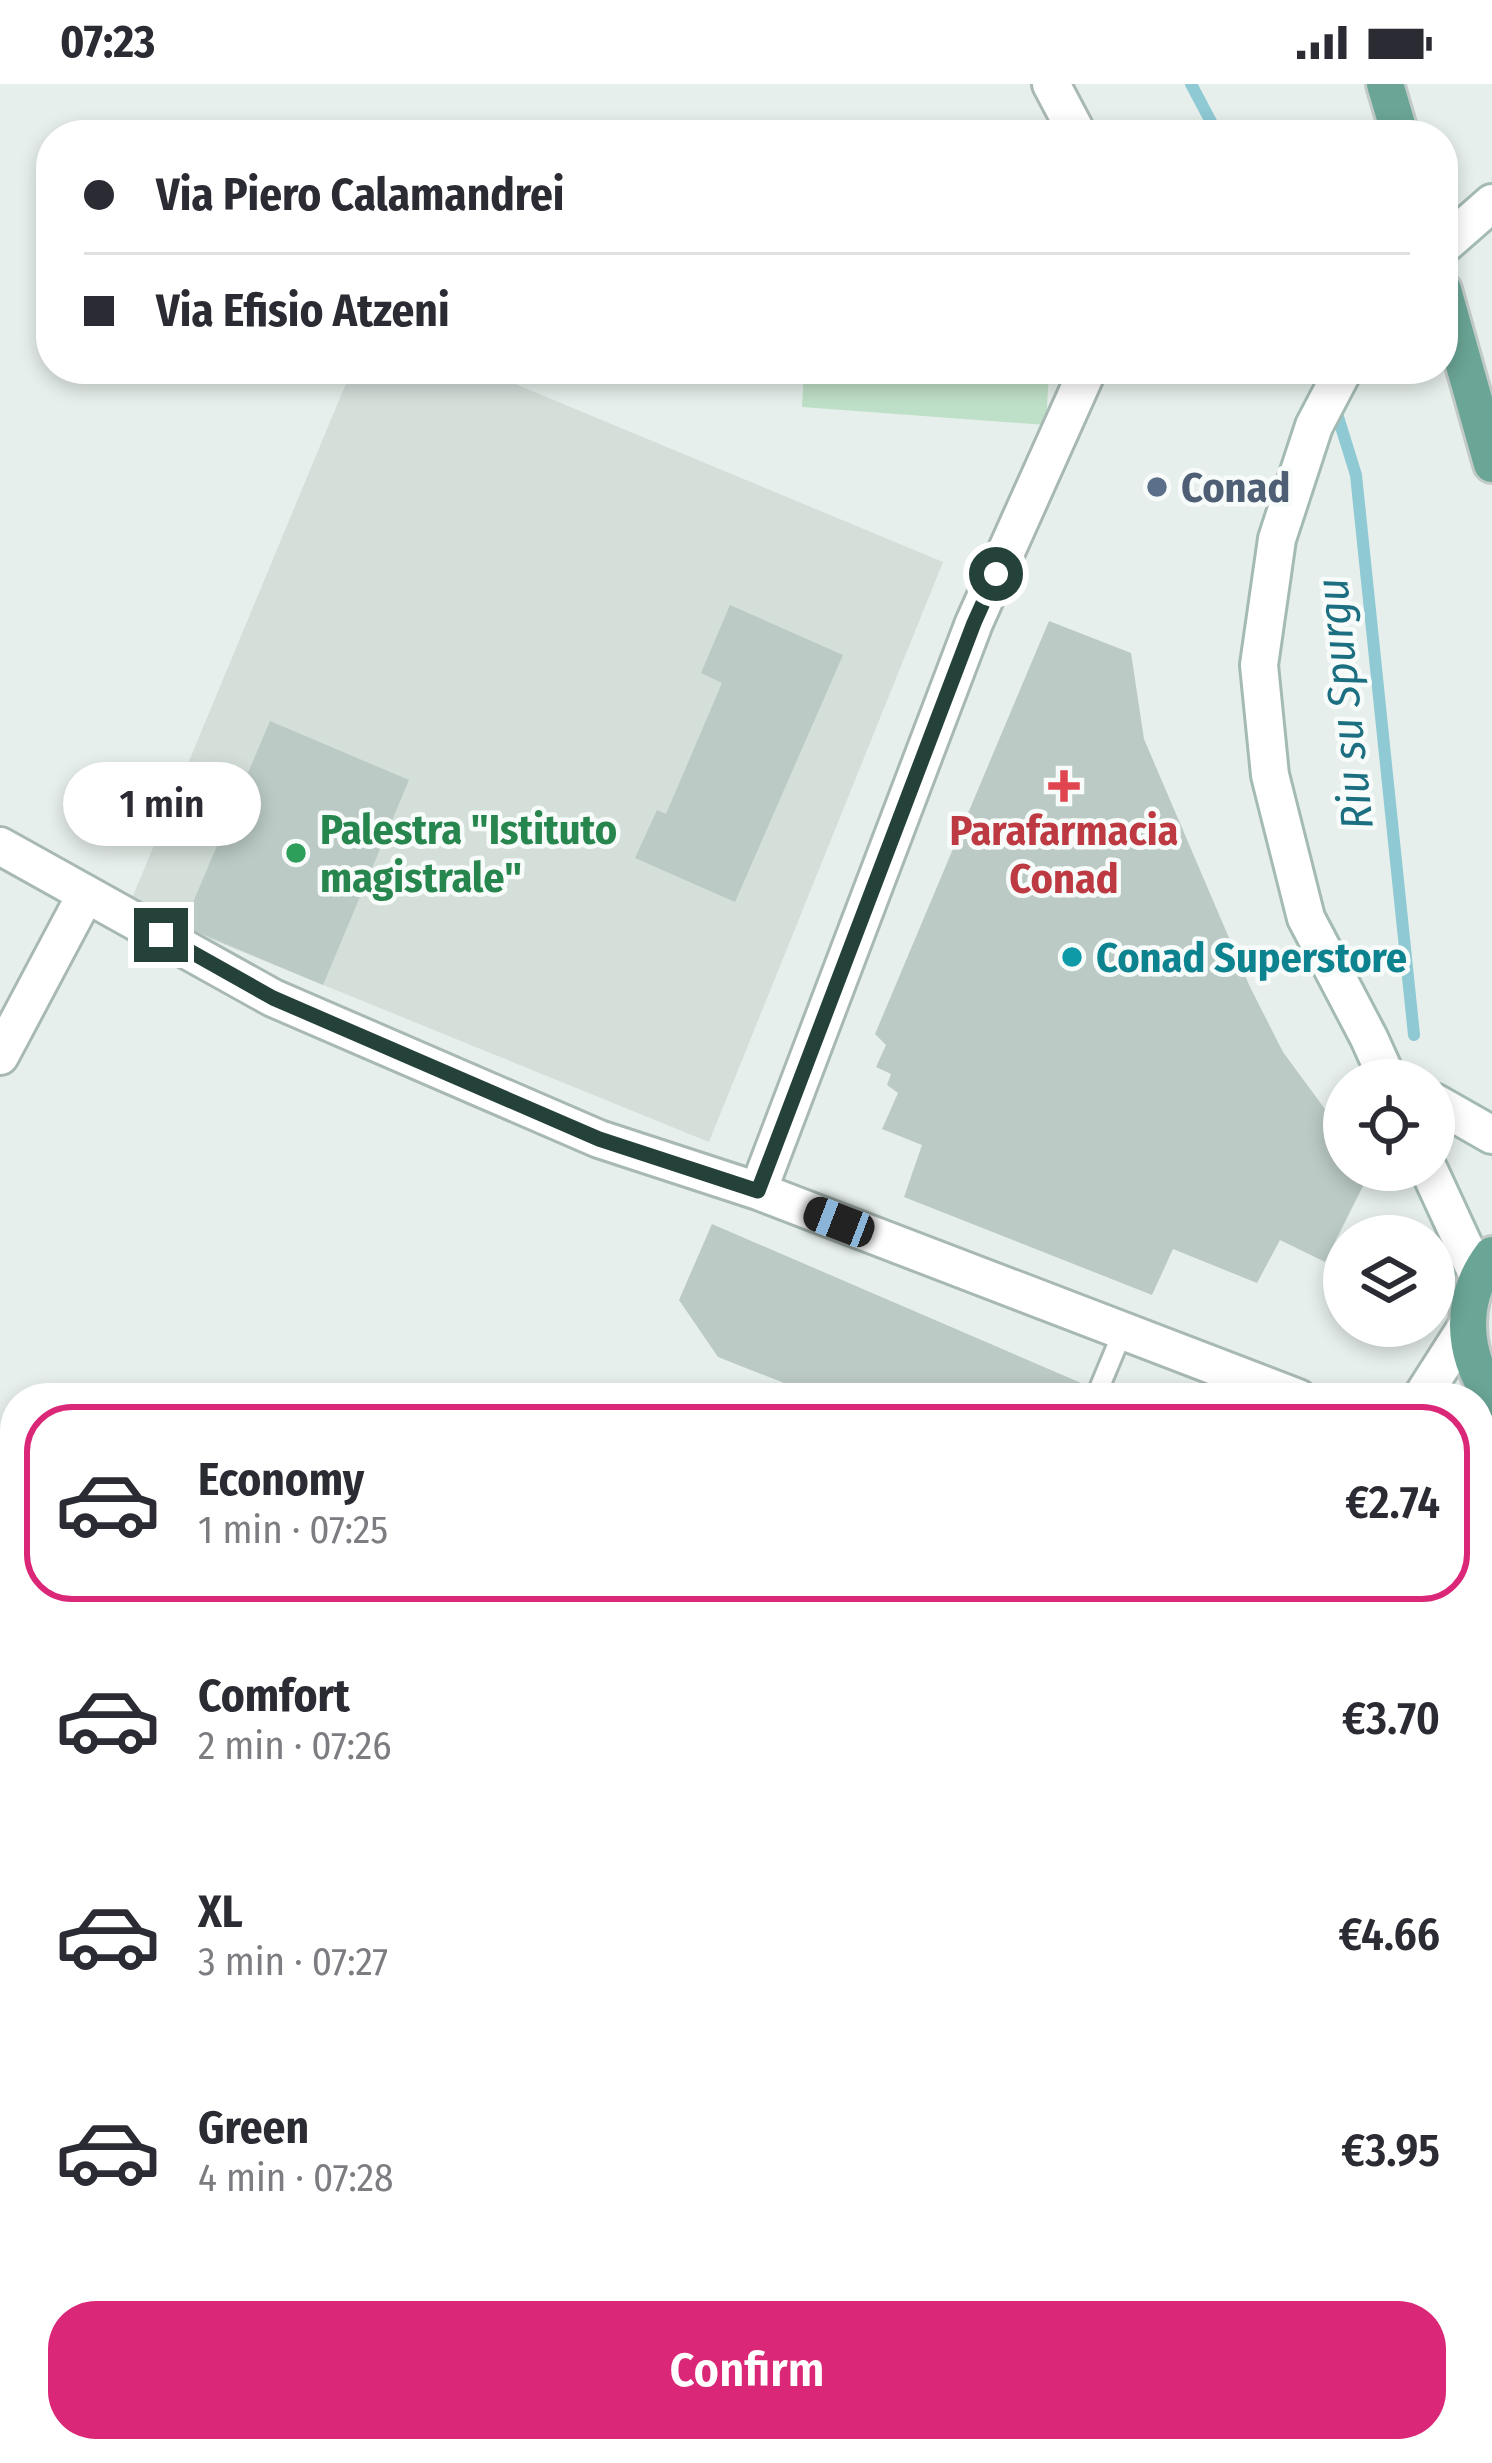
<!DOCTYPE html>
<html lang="en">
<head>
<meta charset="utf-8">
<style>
	:root { --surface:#fff; --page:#f2f2f3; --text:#2b2b33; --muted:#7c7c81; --line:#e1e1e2; --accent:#db2777 }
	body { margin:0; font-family:"Fira Sans Condensed",sans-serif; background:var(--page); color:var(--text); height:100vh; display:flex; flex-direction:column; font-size:45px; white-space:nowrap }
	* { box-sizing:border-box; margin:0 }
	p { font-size:39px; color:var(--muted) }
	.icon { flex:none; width:66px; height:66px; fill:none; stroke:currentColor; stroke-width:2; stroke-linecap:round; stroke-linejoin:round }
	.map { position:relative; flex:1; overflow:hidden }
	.details { position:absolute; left:0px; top:1299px; width:1494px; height:1080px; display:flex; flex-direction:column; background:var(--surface); border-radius:48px 48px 0 0; box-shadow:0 6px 18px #0003 }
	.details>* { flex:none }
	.top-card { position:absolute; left:36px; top:36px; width:1422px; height:264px; border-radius:48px; box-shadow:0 6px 18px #0003; display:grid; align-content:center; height:264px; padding:0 48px; background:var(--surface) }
	.tools { position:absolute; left:1323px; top:975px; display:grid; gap:24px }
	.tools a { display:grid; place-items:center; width:132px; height:132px; border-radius:50%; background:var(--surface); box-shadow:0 6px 18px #0003; font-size:60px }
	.end { position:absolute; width:54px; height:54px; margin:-27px; border:15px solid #24423a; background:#fff; box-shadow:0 0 0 6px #fff }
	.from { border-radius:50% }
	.bubble { position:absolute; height:84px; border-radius:42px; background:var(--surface); box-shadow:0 6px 18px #0003; font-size:39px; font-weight:600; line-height:84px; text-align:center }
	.car { position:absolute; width:36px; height:72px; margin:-36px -18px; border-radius:15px; box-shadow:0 0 9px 3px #0007; background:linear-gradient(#222 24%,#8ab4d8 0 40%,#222 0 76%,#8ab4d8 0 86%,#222 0) }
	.top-card b { display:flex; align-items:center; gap:42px; height:114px; font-size:45px }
	.top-card b+b { border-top:3px solid var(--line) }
	.top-card i { width:30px; height:30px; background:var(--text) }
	ul { padding:21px 0 0; list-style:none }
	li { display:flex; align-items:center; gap:36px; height:198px; margin:0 24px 18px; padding:0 24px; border:6px solid transparent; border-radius:48px }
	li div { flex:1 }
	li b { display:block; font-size:45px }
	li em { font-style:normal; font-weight:600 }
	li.active { border-color:var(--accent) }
	li>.icon { width:108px; height:108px; stroke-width:1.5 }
	.cta { display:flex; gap:24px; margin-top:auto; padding:24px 48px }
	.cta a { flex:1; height:138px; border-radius:48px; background:var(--accent); color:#fff; font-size:48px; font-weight:600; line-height:138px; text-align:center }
	.status { display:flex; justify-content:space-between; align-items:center; height:84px; padding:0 60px; background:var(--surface); direction:ltr }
	.status svg { height:33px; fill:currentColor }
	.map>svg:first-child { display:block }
	.built { fill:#d4dfda }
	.cemetery { fill:url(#cemetery-stones) }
	.park { fill:#bfe0c8 }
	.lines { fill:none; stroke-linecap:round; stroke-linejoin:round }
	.stream { stroke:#8ec9d4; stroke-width:12 }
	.building { fill:#bbcac4 }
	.lane-casing { stroke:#a8b8b2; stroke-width:24 }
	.street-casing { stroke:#a8b8b2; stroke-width:42 }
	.secondary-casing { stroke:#a4bbb3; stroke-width:42 }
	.primary-casing { stroke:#c2cac8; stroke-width:42 }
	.path { stroke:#86b3a5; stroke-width:8; stroke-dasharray:6 9; stroke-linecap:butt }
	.lane { stroke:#fff; stroke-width:18 }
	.street { stroke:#fff; stroke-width:36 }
	.secondary { stroke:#fff; stroke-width:36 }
	.primary { stroke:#6aa596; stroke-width:36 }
	.route { stroke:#24423a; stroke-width:15 }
	.service-dot { fill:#5c6f8a; stroke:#f7fbf9; stroke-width:4.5 }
	.health-dot { fill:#e0444e; stroke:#f7fbf9; stroke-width:4.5 }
	.leisure-dot { fill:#2e9e5b; stroke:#f7fbf9; stroke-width:4.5 }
	.culture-dot { fill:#0f9aa8; stroke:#f7fbf9; stroke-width:4.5 }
	.labels { text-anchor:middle; stroke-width:9; stroke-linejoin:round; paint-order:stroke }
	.service-label { font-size:42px; font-weight:bold; fill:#4e5e75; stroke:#f7fbf9; text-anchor:start }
	.leisure-label { font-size:42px; font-weight:bold; fill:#27864d; stroke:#f7fbf9; text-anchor:start }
	.health-label { font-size:42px; font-weight:bold; fill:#be3a42; stroke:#f7fbf9 }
	.culture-label { font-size:42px; font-weight:bold; fill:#0d838f; stroke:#f7fbf9; text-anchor:start }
	.water-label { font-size:45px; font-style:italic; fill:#1c6f80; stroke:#f7fbf9 }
</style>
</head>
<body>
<div class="status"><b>07:23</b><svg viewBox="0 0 49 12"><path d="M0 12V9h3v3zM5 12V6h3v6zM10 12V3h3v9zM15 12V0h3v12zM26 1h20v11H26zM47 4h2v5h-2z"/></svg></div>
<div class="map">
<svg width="1492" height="2379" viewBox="0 0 1492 2379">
	<defs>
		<pattern id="cemetery-stones" width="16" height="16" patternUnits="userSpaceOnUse" patternTransform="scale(3)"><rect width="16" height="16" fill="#bfe0c8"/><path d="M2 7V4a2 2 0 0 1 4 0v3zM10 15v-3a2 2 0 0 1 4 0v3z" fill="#a4c1ad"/></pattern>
	</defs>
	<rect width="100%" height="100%" fill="#e6efeb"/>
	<!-- built -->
	<path class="built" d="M 352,285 L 479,285 L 943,478 L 709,1058 L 171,839 L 130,819 Z"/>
	<!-- cemetery -->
	<path class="cemetery" d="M 0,2274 L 15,2278 L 15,2364 L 397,2364 L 462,2379 L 0,2379 Z"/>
	<!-- park -->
	<path class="park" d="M 804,285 L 1049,285 L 1046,341 L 802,323 Z
		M 1492,1797 L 1492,1968 L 1479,1968 L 1479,1930 Z"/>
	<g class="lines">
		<!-- stream -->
		<path class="stream" d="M 1191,0 L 1218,51
			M 1334,320 L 1356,391 L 1414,951"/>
	</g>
	<!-- building -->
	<path class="building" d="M 730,521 L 843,571 L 735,818 L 635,774 L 657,726 L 666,730 L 722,599 L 701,589 Z
		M 1049,537 L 1131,569 L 1144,655 L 1250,903 L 1283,968 L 1344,1051 L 1344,1086 L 1371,1086 L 1325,1178 L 1280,1156 L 1257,1199 L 1173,1165 L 1152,1211 L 904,1113 L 922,1061 L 882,1045 L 898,1009 L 887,1001 L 891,990 L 876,983 L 886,961 L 875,950 Z
		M 270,637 L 409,696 L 323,901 L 183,842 Z
		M 712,1140 L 1116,1314 L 822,1314 L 718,1273 L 679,1216 Z
		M 1486,2051 L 1492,2052 L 1492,2117 L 1479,2115 Z
		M 0,2277 L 15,2281 L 15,2307 L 0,2304 Z
		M 84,2364 L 122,2364 L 119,2379 L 80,2379 Z
		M 312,2364 L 399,2364 L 457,2377 L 370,2379 Z"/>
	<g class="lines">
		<!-- lane casing -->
		<g class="lane-casing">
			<path id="lane" d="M 1098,1307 L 1123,1247"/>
		</g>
		<!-- street casing -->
		<g class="street-casing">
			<path id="street" d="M 1051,0 L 1078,51
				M 0,762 L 273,914 L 599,1055 L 758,1107 L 1298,1314
				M 0,972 L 86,810
				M 758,1107 L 974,539 L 1088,285
				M 1421,1314 L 1467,1242
				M 1479,1358 L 1487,1358 L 1492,1353"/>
		</g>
		<!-- secondary casing -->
		<g class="secondary-casing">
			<path id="secondary" d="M 1443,162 L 1492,119
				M 1344,285 L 1314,342 L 1277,455 L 1259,581 L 1270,691 L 1306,834 L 1369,954 L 1388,996
				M 1434,1018 L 1492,1051
				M 1429,1086 L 1478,1192"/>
		</g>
		<!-- primary casing -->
		<g class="primary-casing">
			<path id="primary" d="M 1385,0 L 1400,51
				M 1443,206 L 1492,380
				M 1492,1171 C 1459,1215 1461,1268 1492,1313
				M 1479,1763 L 1492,1662
				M 1350,2379 L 1354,2364"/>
		</g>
		<!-- path -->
		<path class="path" d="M 227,2364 L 292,2379
			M 54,2379 L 58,2364
			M 131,2379 L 134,2364"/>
		<!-- lane -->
		<use href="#lane" class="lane"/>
		<!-- street -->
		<use href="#street" class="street"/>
		<!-- secondary -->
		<use href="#secondary" class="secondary"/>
		<!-- primary -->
		<use href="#primary" class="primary"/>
	</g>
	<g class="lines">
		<!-- route -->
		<path class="route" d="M 161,851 L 273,914 L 599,1055 L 758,1107 L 974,539 L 996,490"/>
	</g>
	<!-- markers -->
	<circle class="service-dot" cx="1157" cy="403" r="12"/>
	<path class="health-dot" d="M1058 684h12v12h12v12h-12v12h-12v-12h-12v-12h12z"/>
	<circle class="leisure-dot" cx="296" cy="769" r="12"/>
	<circle class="culture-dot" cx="1072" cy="873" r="12"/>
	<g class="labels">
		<!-- service labels -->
		<g class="service-label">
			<text x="1181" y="418">Conad</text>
		</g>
		<!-- leisure labels -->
		<g class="leisure-label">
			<text x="320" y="760">Palestra "Istituto<tspan x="320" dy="48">magistrale"</tspan></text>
		</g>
		<!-- health labels -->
		<g class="health-label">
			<text x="1064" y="761">Parafarmacia<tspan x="1064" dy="48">Conad</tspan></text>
		</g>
		<!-- culture labels -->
		<g class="culture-label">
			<text x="1096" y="888">Conad Superstore</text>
		</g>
		<!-- water labels -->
		<g class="water-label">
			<text transform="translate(1344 620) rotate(-96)" y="16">Riu su Spurgu</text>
		</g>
	</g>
</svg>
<div class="tools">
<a><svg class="icon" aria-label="locate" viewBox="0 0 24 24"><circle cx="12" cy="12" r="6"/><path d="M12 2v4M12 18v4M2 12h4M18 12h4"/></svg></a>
<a><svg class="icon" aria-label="layers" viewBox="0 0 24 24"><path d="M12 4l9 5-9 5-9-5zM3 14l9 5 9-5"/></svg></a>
</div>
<i class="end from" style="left:996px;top:490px"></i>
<i class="end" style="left:161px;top:851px"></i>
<div class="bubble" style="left:63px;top:678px;width:198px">1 min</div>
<i class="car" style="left:839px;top:1138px;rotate:291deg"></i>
<div class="top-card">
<b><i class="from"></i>Via Piero Calamandrei</b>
<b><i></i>Via Efisio Atzeni</b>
</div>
<section class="details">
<ul>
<li class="active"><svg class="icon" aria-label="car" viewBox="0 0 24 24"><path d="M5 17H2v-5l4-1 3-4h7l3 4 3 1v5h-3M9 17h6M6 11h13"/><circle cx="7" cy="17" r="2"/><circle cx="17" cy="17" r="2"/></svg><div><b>Economy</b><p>1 min · 07:25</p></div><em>€2.74</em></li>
<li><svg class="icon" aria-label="car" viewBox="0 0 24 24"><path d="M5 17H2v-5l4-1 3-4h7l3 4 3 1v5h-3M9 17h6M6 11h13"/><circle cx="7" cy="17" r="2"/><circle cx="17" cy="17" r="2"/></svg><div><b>Comfort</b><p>2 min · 07:26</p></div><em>€3.70</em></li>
<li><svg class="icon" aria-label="car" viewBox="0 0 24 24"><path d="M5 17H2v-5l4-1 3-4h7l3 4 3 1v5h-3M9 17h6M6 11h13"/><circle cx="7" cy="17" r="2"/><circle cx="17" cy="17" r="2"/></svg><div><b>XL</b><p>3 min · 07:27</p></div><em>€4.66</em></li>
<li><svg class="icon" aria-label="car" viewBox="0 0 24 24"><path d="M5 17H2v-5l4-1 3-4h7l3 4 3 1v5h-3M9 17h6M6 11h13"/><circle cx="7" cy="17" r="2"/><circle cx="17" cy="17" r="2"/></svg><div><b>Green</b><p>4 min · 07:28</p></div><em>€3.95</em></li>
</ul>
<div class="cta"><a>Confirm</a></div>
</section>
</div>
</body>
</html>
